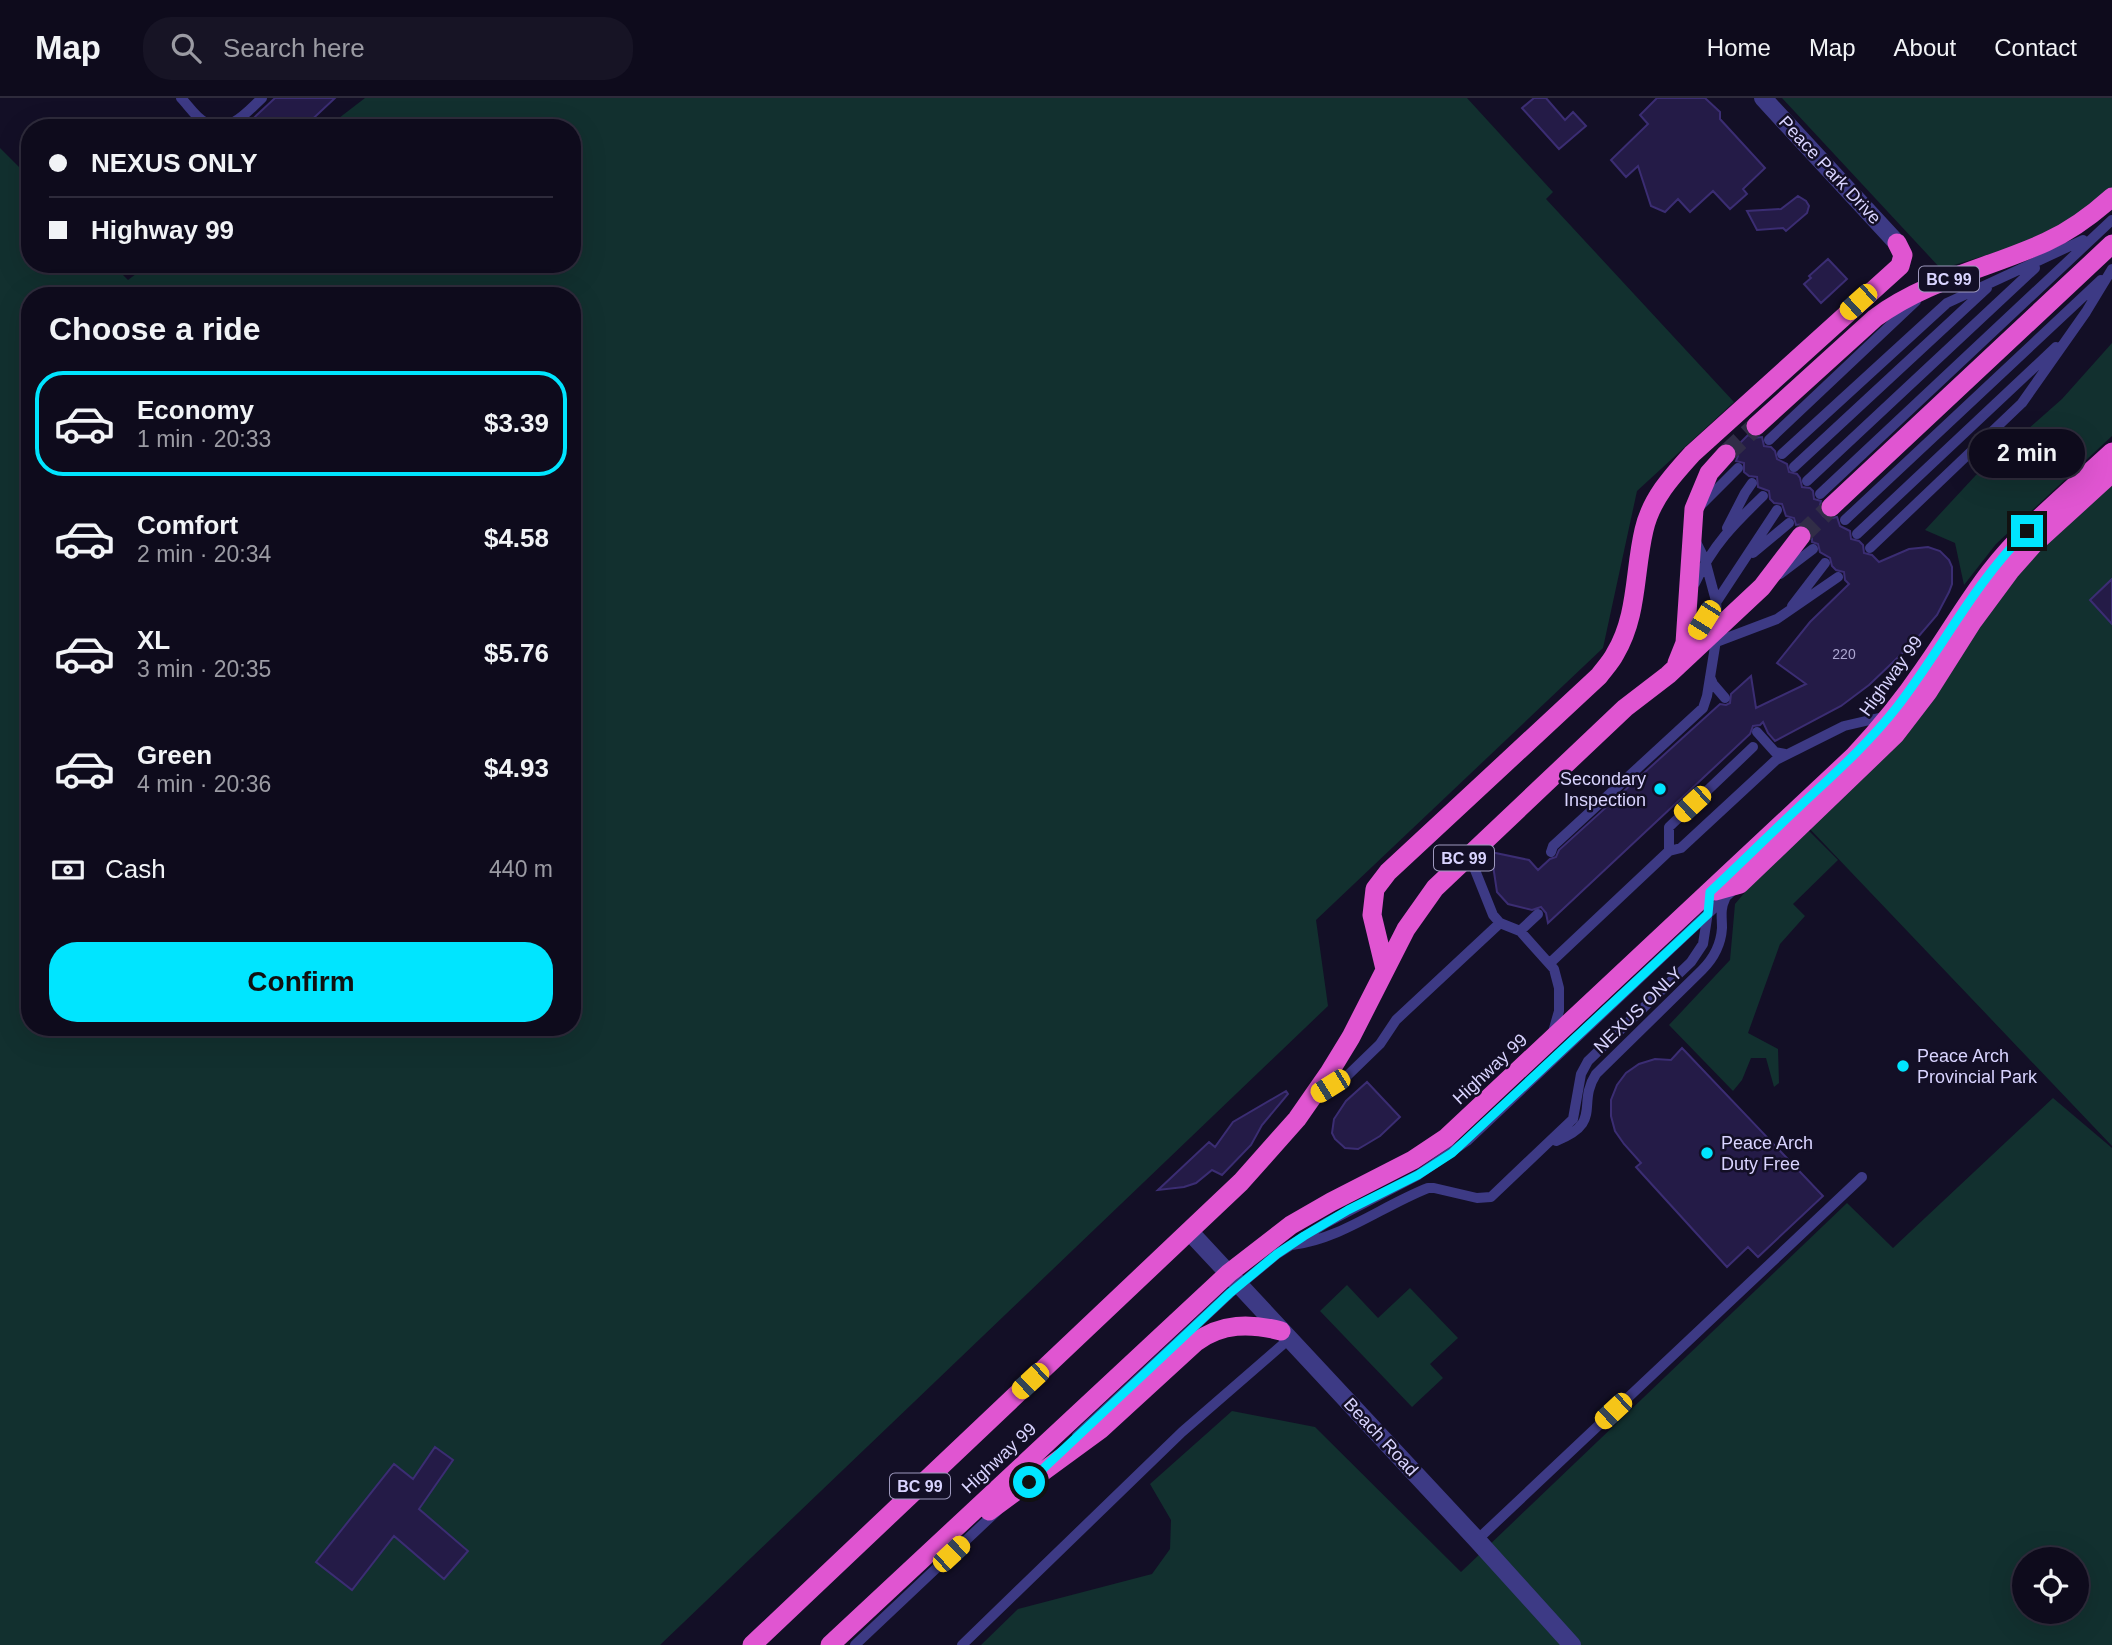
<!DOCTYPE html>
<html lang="en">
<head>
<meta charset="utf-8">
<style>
	:root { --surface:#0e0b1c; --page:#171425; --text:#f1f3f6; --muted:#9b9ba3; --line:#2e2b3b; --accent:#00e5ff }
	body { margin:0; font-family:Arial,sans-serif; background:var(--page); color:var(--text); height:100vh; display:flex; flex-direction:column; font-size:26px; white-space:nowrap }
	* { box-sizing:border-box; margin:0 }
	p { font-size:23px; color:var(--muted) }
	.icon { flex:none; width:38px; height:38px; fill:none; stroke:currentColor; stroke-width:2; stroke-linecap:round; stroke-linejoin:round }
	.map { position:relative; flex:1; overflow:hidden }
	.drawer { position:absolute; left:21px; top:189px; width:560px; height:749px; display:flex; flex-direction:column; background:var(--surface); border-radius:28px; box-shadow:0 7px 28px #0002,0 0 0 2px var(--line) }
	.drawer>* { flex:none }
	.top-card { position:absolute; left:21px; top:21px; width:560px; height:154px; border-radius:28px; box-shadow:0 7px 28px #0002,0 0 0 2px var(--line); display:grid; align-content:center; height:154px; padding:0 28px; background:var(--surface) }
	.controls { position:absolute; left:2012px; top:1449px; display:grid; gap:14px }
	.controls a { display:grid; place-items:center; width:77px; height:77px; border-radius:50%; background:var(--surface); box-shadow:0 7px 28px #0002,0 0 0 2px var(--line); font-size:35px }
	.end { position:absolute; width:32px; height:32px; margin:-16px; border:9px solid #00e5ff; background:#111; box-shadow:0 0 0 4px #111 }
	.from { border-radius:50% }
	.bubble { position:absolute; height:49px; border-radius:24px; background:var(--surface); box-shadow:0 7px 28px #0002,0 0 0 2px var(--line); font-size:23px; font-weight:600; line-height:49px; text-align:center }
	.car { position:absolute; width:21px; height:42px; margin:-21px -10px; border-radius:9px; box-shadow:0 0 5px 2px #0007; background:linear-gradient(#f5c518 24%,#345 0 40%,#f5c518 0 76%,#345 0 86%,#f5c518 0) }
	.top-card b { display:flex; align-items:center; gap:24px; height:66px; font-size:26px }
	.top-card b+b { border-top:2px solid var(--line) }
	.top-card i { width:18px; height:18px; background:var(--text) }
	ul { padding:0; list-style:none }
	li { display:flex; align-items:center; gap:21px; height:105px; margin:0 14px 10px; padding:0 14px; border:4px solid transparent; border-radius:28px }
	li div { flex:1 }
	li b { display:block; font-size:26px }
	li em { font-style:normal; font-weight:600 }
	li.on { border-color:var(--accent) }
	li>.icon { width:63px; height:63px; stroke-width:1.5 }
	h2 { padding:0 28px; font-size:32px; line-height:84px }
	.pay { display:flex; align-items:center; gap:18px; height:77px; padding:0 28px; font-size:26px }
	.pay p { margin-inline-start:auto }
	.cta { display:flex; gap:14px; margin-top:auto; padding:14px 28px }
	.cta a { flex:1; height:80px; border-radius:28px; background:var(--accent); color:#111; font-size:28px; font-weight:600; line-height:80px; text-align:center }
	header { display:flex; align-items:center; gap:42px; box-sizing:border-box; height:98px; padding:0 35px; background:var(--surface); border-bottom:2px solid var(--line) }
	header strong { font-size:33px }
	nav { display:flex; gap:38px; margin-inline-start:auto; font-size:24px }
	.search { width:490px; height:63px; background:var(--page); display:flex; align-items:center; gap:18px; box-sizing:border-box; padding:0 24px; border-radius:28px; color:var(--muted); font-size:26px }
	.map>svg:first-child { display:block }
	.green { fill:#12302f; fill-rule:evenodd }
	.building { fill:#241b47; stroke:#3b2d73; stroke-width:2 }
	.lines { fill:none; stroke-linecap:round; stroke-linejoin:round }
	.trunk-tunnel { stroke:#312d47; stroke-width:19; stroke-dasharray:19 10; stroke-linecap:butt }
	.service { stroke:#3d3a85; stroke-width:10 }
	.minor { stroke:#3d3a85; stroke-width:18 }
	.tertiary { stroke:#3d3a85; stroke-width:18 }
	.trunk { stroke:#e055d1; stroke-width:19 }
	.route { stroke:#00e5ff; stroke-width:9 }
	.poi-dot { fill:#00e5ff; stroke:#130f26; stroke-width:2.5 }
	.labels { text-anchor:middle; stroke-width:5; stroke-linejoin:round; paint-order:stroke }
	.number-label { font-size:14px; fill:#aca6d1 }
	.shield { fill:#130f26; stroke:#9e99be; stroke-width:2 }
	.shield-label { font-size:16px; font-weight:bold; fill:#d9d4ff }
	.street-label { font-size:18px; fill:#d9d4ff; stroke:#130f26 }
	.poi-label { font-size:18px; fill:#d9d4ff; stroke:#130f26; text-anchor:start }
</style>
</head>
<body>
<header>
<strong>Map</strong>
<div class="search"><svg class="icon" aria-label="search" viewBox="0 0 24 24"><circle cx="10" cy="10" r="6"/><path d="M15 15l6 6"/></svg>Search here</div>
<nav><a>Home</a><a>Map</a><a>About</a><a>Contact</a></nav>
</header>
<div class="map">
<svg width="2112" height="1547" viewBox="0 0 2112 1547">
	<rect width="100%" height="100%" fill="#130f26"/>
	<!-- green -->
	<path class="green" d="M 365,0 L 1467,0 L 1553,94 L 1546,101 L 1734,304 L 1637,393 L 1603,550 L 1316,822 L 1328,908 L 660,1547 L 0,1547 L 0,50 L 30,80 L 30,166 L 112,166 L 128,182 L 149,166 L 572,166 L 572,30 L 326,30 ZM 30,198 L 572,198 L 572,929 L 30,929 Z
		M 1782,0 L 2112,0 L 2112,90 L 2071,122 L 2013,149 L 1941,171 Z
		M 2112,245 L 2112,338 L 1996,446 L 1964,487 L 1955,445 L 1925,432 L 1976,377 L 2062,301 Z
		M 2112,384 L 2112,1048 L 1809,730 L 2022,470 Z
		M 1807,731 L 1838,762 L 1793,806 L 1805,818 L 1780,846 L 1748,935 L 1778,951 L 1779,985 L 1774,989 L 1766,960 L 1751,960 L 1742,982 L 1733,993 L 1669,927 L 1730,862 L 1735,806 L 1762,774 Z
		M 2053,1000 L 2112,1050 L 2112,1547 L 981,1547 L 1018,1511 L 1152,1476 L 1170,1451 L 1171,1422 L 1150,1386 L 1232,1313 L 1315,1329 L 1461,1474 L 1847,1105 L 1893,1150 ZM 2025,1461 L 2077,1461 L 2077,1514 L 2025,1514 Z
		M 1347,1187 L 1378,1220 L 1410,1190 L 1458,1240 L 1430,1266 L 1443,1280 L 1412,1309 L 1320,1213 Z"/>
	<!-- building -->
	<path class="building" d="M 275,0 L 335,0 L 303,30 L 243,30 Z
		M 1534,0 L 1546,0 L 1565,22 L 1573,14 L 1586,28 L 1559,51 L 1522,10 Z
		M 1657,0 L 1705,0 L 1720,14 L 1720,21 L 1765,70 L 1743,91 L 1747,96 L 1730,111 L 1713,93 L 1690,114 L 1678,101 L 1665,114 L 1651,108 L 1638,68 L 1626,79 L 1611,62 L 1648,26 L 1640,17 Z
		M 1798,98 L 1806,103 L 1809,108 L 1807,115 L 1786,133 L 1783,130 L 1757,132 L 1747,113 L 1781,111 Z
		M 1828,161 L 1847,181 L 1821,205 L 1804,186 L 1811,180 L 1809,178 Z
		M 1748,337 L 1753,340 L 1762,339 L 1764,348 L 1771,349 L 1775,353 L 1777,361 L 1787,366 L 1789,374 L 1797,376 L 1800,380 L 1802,389 L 1810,390 L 1813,393 L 1814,401 L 1821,403 L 1819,411 L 1823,418 L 1828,421 L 1837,419 L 1840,428 L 1850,433 L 1851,441 L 1859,443 L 1863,447 L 1864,455 L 1872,457 L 1879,464 L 1909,451 L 1928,449 L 1940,453 L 1949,462 L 1952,469 L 1952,486 L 1949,494 L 1937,517 L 1912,546 L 1869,587 L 1841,608 L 1775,643 L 1768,635 L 1763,624 L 1760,627 L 1753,628 L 1750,636 L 1548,825 L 1546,815 L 1541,809 L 1532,812 L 1508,806 L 1497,794 L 1491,754 L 1529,762 L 1538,772 L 1550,761 L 1556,759 L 1559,752 L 1720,606 L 1726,607 L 1730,605 L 1731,596 L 1751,578 L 1756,610 L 1806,586 L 1777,565 L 1810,524 L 1849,486 L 1845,482 L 1844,474 L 1836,472 L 1832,468 L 1830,460 L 1820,454 L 1818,446 L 1812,444 L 1812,434 L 1809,429 L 1803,426 L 1796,427 L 1794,420 L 1786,418 L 1782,406 L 1774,405 L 1770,401 L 1769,393 L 1758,389 L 1757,379 L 1749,378 L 1744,374 L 1744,365 L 1736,363 L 1738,358 L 1736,349 Z
		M 2112,481 L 2112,526 L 2090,502 Z
		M 1682,950 L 1823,1098 L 1758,1159 L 1748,1149 L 1727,1169 L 1636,1069 L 1641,1065 L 1624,1046 L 1615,1033 L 1611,1018 L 1611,1002 L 1617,987 L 1626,975 L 1639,966 L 1655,961 L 1671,962 Z
		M 1367,984 L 1400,1019 L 1380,1038 L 1365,1047 L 1358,1051 L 1345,1050 L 1335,1041 L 1332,1035 L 1334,1021 L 1346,1003 Z
		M 1286,993 L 1288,996 L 1262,1027 L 1251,1047 L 1222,1077 L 1212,1072 L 1196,1085 L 1184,1089 L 1158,1092 L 1209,1044 L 1215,1049 L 1233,1024 Z
		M 435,1349 L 453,1362 L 419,1411 L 468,1453 L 444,1481 L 394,1438 L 352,1492 L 316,1464 L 394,1366 L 413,1381 Z"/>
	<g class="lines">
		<!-- trunk-tunnel -->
		<path class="trunk-tunnel" d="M 1726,356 L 1756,328
			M 1801,438 L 1831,409"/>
		<!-- service -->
		<path class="service" d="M 181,0 C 188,7 196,20 205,24 C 229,37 246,15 262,0
			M 1769,342 L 1916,203
			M 1782,356 L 1947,205 L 2083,142
			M 1794,369 L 1987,190
			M 1807,383 L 2035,170
			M 1820,396 L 2112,122
			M 1701,407 L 1738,370
			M 1845,422 L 2101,182
			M 1727,430 L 1745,395 L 1752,385
			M 1857,436 L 2056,249
			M 1870,450 L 2022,305 L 2086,214 L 2112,171
			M 1753,455 L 1789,425
			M 1780,476 L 1813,451
			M 1695,485 C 1713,447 1733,427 1763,398
			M 1792,508 L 1825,465
			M 1690,544 L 1777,412
			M 1711,546 L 1777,521 L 1838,479
			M 1710,579 L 1713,586 L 1725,600
			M 1757,634 L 1775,654 L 1785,656
			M 1669,753 L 1669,729 L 1753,649
			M 1551,754 L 1553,748 L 1703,610 L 1707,598 L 1718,530 L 1716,503 L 1705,462 L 1696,444
			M 1473,756 L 1473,767 L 1493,817 L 1500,825 L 1520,833 L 1554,871 L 1559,890 L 1559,913 L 1553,934
			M 1520,833 L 1538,816
			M 1550,865 L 1669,753 L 1681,750 L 1776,662 L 1844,628 L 1883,619
			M 1323,992 L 1347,978 L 1380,946 L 1396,922 L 1500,825
			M 1556,1043 C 1604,1024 1576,1007 1596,976 L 1702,872 C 1713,861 1721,846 1722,830 C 1722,819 1720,811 1725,801
			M 1292,1147 C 1341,1141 1382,1108 1428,1090 L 1434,1090 L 1477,1100 L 1491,1099 L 1573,1021 L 1581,976 L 1588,963 L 1691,864 L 1703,846 L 1708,814
			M 1077,1338 L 1230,1195 L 1277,1156 L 1326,1125 L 1418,1077 L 1467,1043 L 1732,793
			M 1477,1442 L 1862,1079
			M 855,1547 L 997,1413
			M 962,1547 L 1182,1334 L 1289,1241"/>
		<!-- minor -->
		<path class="minor" d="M 1189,1133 L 1477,1442 L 1572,1547"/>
		<!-- tertiary -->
		<path class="tertiary" d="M 1763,0 L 1897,145"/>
		<!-- trunk -->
		<path class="trunk" d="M 1756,328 L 1875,220 C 1926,182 1989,170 2046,144 C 2070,133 2092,117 2112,99
			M 1831,409 L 2112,146
			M 1677,565 L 1685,545 L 1694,411 L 1709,375 L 1726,356
			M 1715,793 L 1740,786 L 1895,637 L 1928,594 L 1973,523 L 2010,473 L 2033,447 L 2112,375
			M 1385,871 L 1372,817 L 1375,791 L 1388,774 L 1599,578 C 1604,571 1611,564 1615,556 C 1638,518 1634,474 1644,432 C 1651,401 1672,378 1692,356 L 1900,168 L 1903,157 L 1897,145
			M 989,1413 L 1101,1331 L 1196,1244 C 1222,1225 1250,1225 1281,1233
			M 752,1547 L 1241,1084 L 1297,1021 L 1329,975 L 1351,939 L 1406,831 L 1435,790 L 1625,610 L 1668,577 L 1762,489 L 1801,438
			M 830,1547 L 1229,1175 L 1291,1127 L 1331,1104 L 1413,1062 L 1446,1040 L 1854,658 C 1879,631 1903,602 1924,571 C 1947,539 1966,505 1990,474 C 2025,429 2071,392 2112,354"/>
	</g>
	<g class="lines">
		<!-- route -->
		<path class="route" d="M 1029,1384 L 1230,1195 L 1277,1156 L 1304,1138 L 1348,1112 L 1418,1077 L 1452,1055 L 1708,816 L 1710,794 C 1740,766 1769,737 1799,709 C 1833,677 1868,646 1897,609 C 1942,551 1974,485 2027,433"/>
	</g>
	<!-- markers -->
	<g class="poi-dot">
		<circle cx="1660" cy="691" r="7"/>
		<circle cx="1903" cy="968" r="7"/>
		<circle cx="1707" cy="1055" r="7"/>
	</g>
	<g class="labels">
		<!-- number labels -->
		<g class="number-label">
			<text x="1844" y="561">220</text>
		</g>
		<!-- shield labels -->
		<g class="shield">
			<rect x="1919" y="168.5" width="60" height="25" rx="5"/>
			<rect x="1434" y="747.5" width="60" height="25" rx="5"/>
			<rect x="890" y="1375.5" width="60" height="25" rx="5"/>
		</g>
		<g class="shield-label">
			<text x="1949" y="187">BC 99</text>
			<text x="1464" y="766">BC 99</text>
			<text x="920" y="1394">BC 99</text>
		</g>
		<!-- street labels -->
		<g class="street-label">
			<text transform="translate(1830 72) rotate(47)" y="6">Peace Park Drive</text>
			<text transform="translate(1891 578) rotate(-54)" y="6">Highway 99</text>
			<text transform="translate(1638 912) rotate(-44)" y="6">NEXUS ONLY</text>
			<text transform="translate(1490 971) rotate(-43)" y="6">Highway 99</text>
			<text transform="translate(1381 1339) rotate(47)" y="6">Beach Road</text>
			<text transform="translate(999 1360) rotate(-43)" y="6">Highway 99</text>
		</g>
		<!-- poi labels -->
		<g class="poi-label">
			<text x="1646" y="687" text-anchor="end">Secondary<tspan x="1646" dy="21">Inspection</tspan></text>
			<text x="1917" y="964">Peace Arch<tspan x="1917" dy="21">Provincial Park</tspan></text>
			<text x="1721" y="1051">Peace Arch<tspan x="1721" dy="21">Duty Free</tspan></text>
		</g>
	</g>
</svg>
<div class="controls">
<a><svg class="icon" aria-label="locate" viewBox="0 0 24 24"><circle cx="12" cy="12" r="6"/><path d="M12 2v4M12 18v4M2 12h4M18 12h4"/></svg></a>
</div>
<i class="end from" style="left:1029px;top:1384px"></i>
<i class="end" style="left:2027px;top:433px"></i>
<div class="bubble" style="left:1969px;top:331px;width:116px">2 min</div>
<i class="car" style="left:1858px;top:204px;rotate:228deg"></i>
<i class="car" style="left:1704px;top:522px;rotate:212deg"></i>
<i class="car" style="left:1692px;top:706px;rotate:227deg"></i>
<i class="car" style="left:1330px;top:988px;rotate:238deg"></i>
<i class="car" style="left:1030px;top:1283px;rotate:227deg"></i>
<i class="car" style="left:1613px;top:1313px;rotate:227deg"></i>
<i class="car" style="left:951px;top:1456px;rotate:47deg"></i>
<div class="top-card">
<b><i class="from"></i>NEXUS ONLY</b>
<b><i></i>Highway 99</b>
</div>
<section class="drawer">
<h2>Choose a ride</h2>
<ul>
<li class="on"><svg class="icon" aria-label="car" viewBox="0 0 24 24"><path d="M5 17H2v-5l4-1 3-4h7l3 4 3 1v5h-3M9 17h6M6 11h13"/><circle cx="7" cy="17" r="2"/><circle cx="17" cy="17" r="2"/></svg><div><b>Economy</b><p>1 min · 20:33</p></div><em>$3.39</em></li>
<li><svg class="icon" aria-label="car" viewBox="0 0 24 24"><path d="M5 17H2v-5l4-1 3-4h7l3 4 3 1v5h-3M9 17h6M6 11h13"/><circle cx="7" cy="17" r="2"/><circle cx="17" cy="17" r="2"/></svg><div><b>Comfort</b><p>2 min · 20:34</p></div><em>$4.58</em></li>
<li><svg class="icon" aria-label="car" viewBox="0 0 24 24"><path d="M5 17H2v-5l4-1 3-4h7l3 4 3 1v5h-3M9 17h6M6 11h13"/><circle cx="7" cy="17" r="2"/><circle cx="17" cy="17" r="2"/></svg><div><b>XL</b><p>3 min · 20:35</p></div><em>$5.76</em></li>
<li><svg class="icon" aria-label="car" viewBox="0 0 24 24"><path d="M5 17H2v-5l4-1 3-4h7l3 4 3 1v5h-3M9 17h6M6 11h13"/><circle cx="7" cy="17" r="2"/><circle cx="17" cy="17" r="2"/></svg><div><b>Green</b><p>4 min · 20:36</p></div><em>$4.93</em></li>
</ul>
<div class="pay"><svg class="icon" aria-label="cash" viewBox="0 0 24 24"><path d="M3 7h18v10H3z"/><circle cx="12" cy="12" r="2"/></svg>Cash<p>440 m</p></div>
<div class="cta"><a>Confirm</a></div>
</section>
</div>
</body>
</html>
